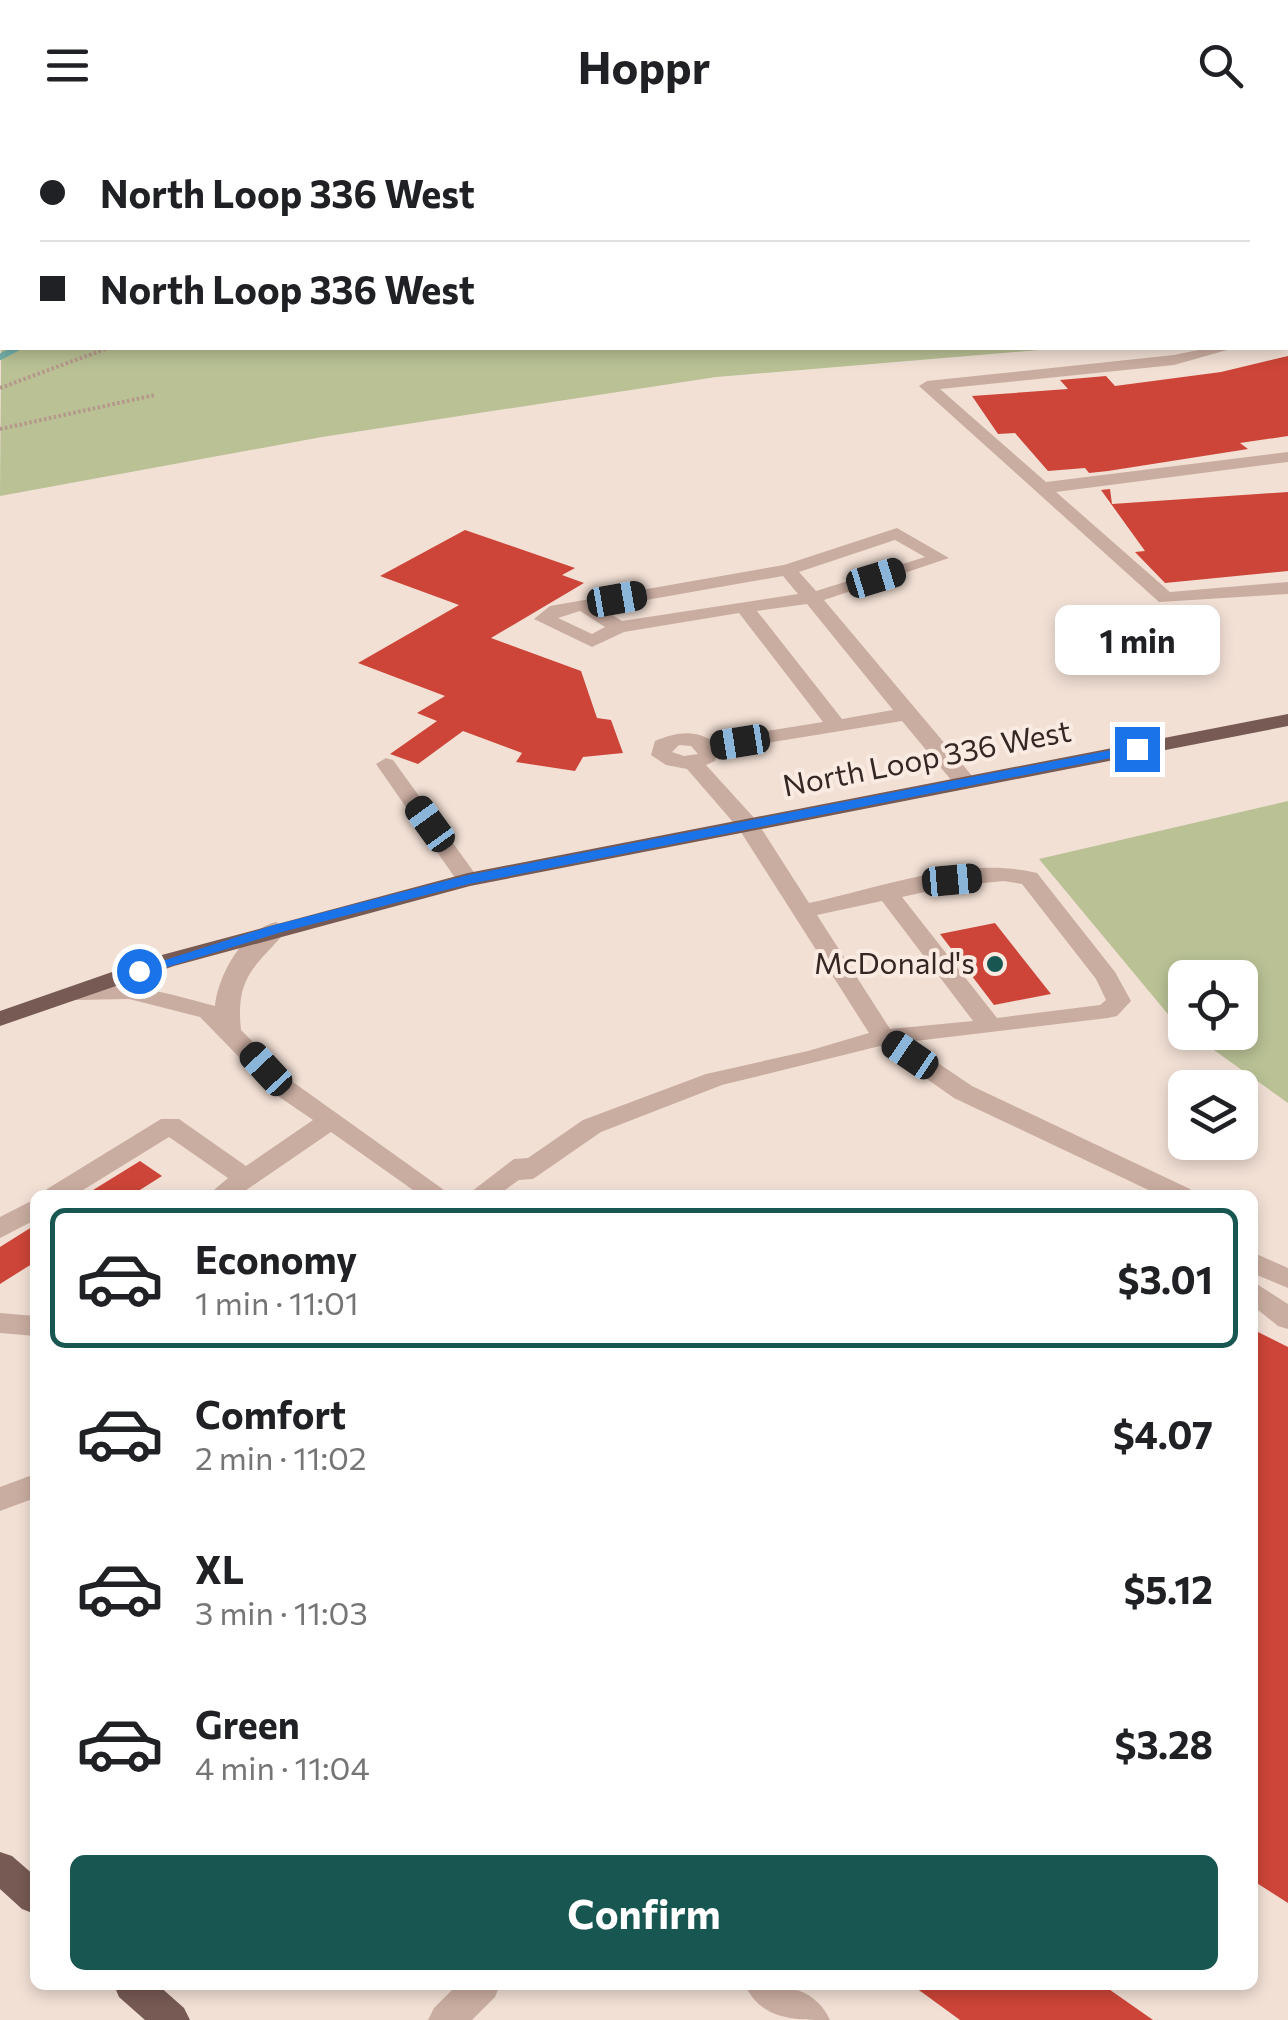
<!DOCTYPE html>
<html lang="en">
<head>
<meta charset="utf-8">
<style>
	:root { --surface:#fff; --page:#f2f2f2; --text:#202124; --muted:#757577; --line:#e0e0e0; --accent:#185751 }
	body { margin:0; font-family:Commissioner,sans-serif; background:var(--page); color:var(--text); height:100vh; display:flex; flex-direction:column; font-size:38px; white-space:nowrap }
	* { box-sizing:border-box; margin:0 }
	p { font-size:32px; color:var(--muted) }
	.icon { flex:none; width:55px; height:55px; fill:none; stroke:currentColor; stroke-width:2; stroke-linecap:round; stroke-linejoin:round }
	.map { position:relative; flex:1; overflow:hidden }
	.details { position:absolute; left:30px; top:1060px; width:1228px; height:800px; display:flex; flex-direction:column; background:var(--surface); border-radius:15px; box-shadow:0 5px 15px #0003 }
	.details>* { flex:none }
	.banner { position:absolute; left:0px; top:0px; width:1290px; height:220px; box-shadow:0 5px 15px #0003; display:grid; align-content:center; height:220px; padding:0 40px; background:var(--surface) }
	.buttons { position:absolute; left:1168px; top:830px; display:grid; gap:20px }
	.buttons a { display:grid; place-items:center; width:90px; height:90px; border-radius:15px; background:var(--surface); box-shadow:0 5px 15px #0003; font-size:50px }
	.end { position:absolute; width:45px; height:45px; margin:-22px; border:12px solid #1a73e8; background:#fff; box-shadow:0 0 0 5px #fff }
	.from { border-radius:50% }
	.bubble { position:absolute; height:70px; border-radius:15px; background:var(--surface); box-shadow:0 5px 15px #0003; font-size:32px; font-weight:700; line-height:70px; text-align:center }
	.car { position:absolute; width:30px; height:60px; margin:-30px -15px; border-radius:12px; box-shadow:0 0 8px 2px #0007; background:linear-gradient(#222 24%,#8ab4d8 0 40%,#222 0 76%,#8ab4d8 0 86%,#222 0) }
	.banner b { display:flex; align-items:center; gap:35px; height:95px; font-size:38px }
	.banner b+b { border-top:2px solid var(--line) }
	.banner i { width:25px; height:25px; background:var(--text) }
	ul { padding:18px 0 0; list-style:none }
	li { display:flex; align-items:center; gap:30px; height:140px; margin:0 20px 15px; padding:0 20px; border:5px solid transparent; border-radius:15px }
	li div { flex:1 }
	li b { display:block; font-size:38px }
	li em { font-style:normal; font-weight:700 }
	li.active { border-color:var(--accent) }
	li>.icon { width:90px; height:90px; stroke-width:1.5 }
	.action { display:flex; gap:20px; margin-top:auto; padding:20px 40px }
	.action a { flex:1; height:115px; border-radius:15px; background:var(--accent); color:#fff; font-size:40px; font-weight:700; line-height:115px; text-align:center }
	header { display:flex; justify-content:space-between; align-items:center; height:130px; padding:0 40px; background:var(--surface); font-size:45px; font-weight:700 }
	.map>svg:first-child { display:block }
	.green { fill:#b9c195 }
	.lines { fill:none; stroke-linecap:round; stroke-linejoin:round }
	.stream { stroke:#73b0a9; stroke-width:6 }
	.building { fill:#cd4538 }
	.path { stroke:#b6978b; stroke-width:4; stroke-dasharray:2.5 2.5; stroke-linecap:butt }
	.minor { fill:#caada1; fill-rule:evenodd }
	.major { fill:#775a54; fill-rule:evenodd }
	.route { fill:#1a73e8 }
	.poi-dot { fill:#185751; stroke:#faebe2; stroke-width:4 }
	.labels { text-anchor:middle; stroke-width:8; stroke-linejoin:round; paint-order:stroke }
	.street-label { font-size:30px; fill:#342724; stroke:#faebe2 }
	.poi-label { font-size:30px; fill:#342724; stroke:#faebe2; text-anchor:end }
</style>
</head>
<body>
<header><svg class="icon" aria-label="menu" viewBox="0 0 24 24"><path d="M4 6h16M4 12h16M4 18h16"/></svg>Hoppr<svg class="icon" aria-label="search" viewBox="0 0 24 24"><circle cx="10" cy="10" r="6"/><path d="M15 15l6 6"/></svg></header>
<div class="map">
<svg width="1288" height="1890" viewBox="0 0 1288 1890">
	<rect width="100%" height="100%" fill="#f2e0d5"/>
	<!-- green -->
	<path class="green" d="M 0,0 L 1288,0 L 1288,189 L 1288,2 L 2,2 L 2,62 Z
		M 2,117 L 2,218 L 1063,218 L 716,247 L 322,307 L 0,366 Z
		M 1288,671 L 1288,973 L 1190,903 L 1240,902 L 1240,848 L 1185,848 L 1185,899 L 1172,889 L 1039,729 Z"/>
	<g class="lines">
		<!-- stream -->
		<path class="stream" d="M 0,227 L 17,218"/>
	</g>
	<!-- building -->
	<path class="building" d="M 1288,226 L 1288,306 L 1240,313 L 1248,319 L 1108,341 L 1089,343 L 1085,338 L 1048,341 L 1015,303 L 998,304 L 972,266 L 1068,259 L 1060,250 L 1106,246 L 1115,256 L 1221,242 Z
		M 1110,359 L 1112,374 L 1288,362 L 1288,441 L 1165,453 L 1135,422 L 1145,421 L 1101,360 Z
		M 465,400 L 575,438 L 562,445 L 584,453 L 491,508 L 581,541 L 597,588 L 611,590 L 623,623 L 583,627 L 575,641 L 516,632 L 522,623 L 463,601 L 418,634 L 390,624 L 437,591 L 417,583 L 445,566 L 358,533 L 459,475 L 380,446 Z
		M 995,793 L 1051,864 L 994,875 L 940,804 Z
		M 140,1031 L 162,1046 L 132,1065 L 85,1065 Z
		M 35,1095 L 35,1132 L 0,1154 L 0,1117 Z
		M 1252,1199 L 1288,1217 L 1288,1773 L 1252,1750 Z
		M 912,1855 L 1103,1855 L 1153,1890 L 960,1890 Z"/>
	<g class="lines">
		<!-- path -->
		<path class="path" d="M 344,0 L 351,2
			M 613,2 L 643,0
			M 1275,2 L 1285,0
			M 0,258 L 108,218
			M 0,299 L 155,265"/>
		<!-- minor -->
		<path class="minor" d="M 1208,218 L 1234,218 L 1174,235 L 940,259 L 1046,352 L 1288,322 L 1288,332 L 1056,362 L 1170,462 L 1288,452 L 1288,464 L 1159,472 L 919,256 L 927,251 L 1174,225 Z
			M 897,398 L 949,428 L 824,470 L 973,647 L 976,652 L 973,657 L 957,657 L 902,591 L 718,621 L 715,631 L 706,635 L 756,690 L 809,773 C 880,758 965,725 1037,743 L 1115,842 L 1131,871 L 1117,886 L 1108,888 L 907,912 L 972,956 L 1190,1059 L 1194,1065 L 1159,1065 L 954,968 L 880,916 L 722,955 L 601,1002 L 533,1049 L 519,1050 L 498,1065 L 467,1065 L 514,1029 L 528,1028 L 583,990 L 706,944 L 808,921 L 869,903 L 739,699 L 687,639 L 666,635 L 651,625 L 655,611 C 674,603 692,599 711,610 L 823,592 L 739,483 L 624,502 L 592,517 L 534,489 L 550,476 L 784,435 ZM 895,410 L 925,427 L 816,461 L 799,442 ZM 783,446 L 798,464 L 622,491 L 601,478 ZM 807,474 L 893,580 L 842,589 L 757,481 ZM 580,481 L 605,497 L 592,504 L 558,488 ZM 679,615 L 691,616 L 698,624 L 684,626 L 672,622 ZM 1004,751 L 1022,754 L 1096,849 L 1106,870 L 1100,875 L 997,888 L 902,767 L 952,756 ZM 882,771 L 973,891 L 890,899 L 817,785 Z
			M 386,628 L 393,630 L 476,745 L 479,750 L 476,755 L 460,755 L 376,634 Z
			M 276,792 L 288,799 C 256,837 235,845 241,900 L 293,952 L 451,1065 L 420,1065 L 331,1002 L 239,1065 L 208,1065 L 228,1048 L 169,1007 L 75,1065 L 43,1065 L 47,1059 L 161,989 L 179,989 L 246,1036 L 313,990 L 275,964 L 200,887 L 129,869 L 75,870 L 63,863 C 87,838 184,868 215,876 C 218,845 243,800 276,792 Z
			M 35,1069 L 35,1090 L 0,1108 L 0,1087 Z
			M 1252,1122 L 1288,1138 L 1288,1158 L 1252,1143 Z
			M 1252,1151 L 1288,1174 L 1288,1199 L 1278,1196 L 1252,1175 Z
			M 0,1183 L 35,1186 L 35,1206 L 0,1203 Z
			M 35,1344 L 35,1368 L 0,1381 L 0,1357 Z
			M 457,1855 L 500,1855 L 495,1867 L 472,1890 L 428,1890 L 434,1878 Z
			M 745,1855 C 779,1855 813,1854 830,1890 C 795,1890 761,1890 745,1855 Z"/>
		<!-- major -->
		<path class="major" d="M 1288,584 L 1288,596 L 470,756 L 174,836 L 0,896 L 0,881 L 158,826 L 468,743 Z
			M 0,1722 L 12,1726 L 35,1746 L 35,1784 L 22,1779 L 0,1759 Z
			M 114,1855 L 158,1855 L 184,1878 L 190,1890 L 145,1890 L 119,1867 Z"/>
	</g>
	<!-- route -->
	<path class="route" d="M 1137,615 L 1144,619 L 1142,622 L 469,754 L 282,802 L 144,844 L 131,841 L 271,796 L 468,745 Z"/>
	<!-- markers -->
	<circle class="poi-dot" cx="995" cy="834" r="10"/>
	<g class="labels">
		<!-- street labels -->
		<g class="street-label">
			<text transform="translate(927 629) rotate(-11)" y="10">North Loop 336 West</text>
		</g>
		<!-- poi labels -->
		<g class="poi-label">
			<text x="975" y="844">McDonald's</text>
		</g>
	</g>
</svg>
<div class="buttons">
<a><svg class="icon" aria-label="locate" viewBox="0 0 24 24"><circle cx="12" cy="12" r="6"/><path d="M12 2v4M12 18v4M2 12h4M18 12h4"/></svg></a>
<a><svg class="icon" aria-label="layers" viewBox="0 0 24 24"><path d="M12 4l9 5-9 5-9-5zM3 14l9 5 9-5"/></svg></a>
</div>
<i class="end from" style="left:139px;top:841px"></i>
<i class="end" style="left:1137px;top:619px"></i>
<div class="bubble" style="left:1055px;top:475px;width:165px">1 min</div>
<i class="car" style="left:876px;top:448px;rotate:73deg"></i>
<i class="car" style="left:617px;top:469px;rotate:80deg"></i>
<i class="car" style="left:740px;top:612px;rotate:261deg"></i>
<i class="car" style="left:430px;top:694px;rotate:324deg"></i>
<i class="car" style="left:952px;top:750px;rotate:85deg"></i>
<i class="car" style="left:910px;top:925px;rotate:304deg"></i>
<i class="car" style="left:266px;top:939px;rotate:317deg"></i>
<div class="banner">
<b><i class="from"></i>North Loop 336 West</b>
<b><i></i>North Loop 336 West</b>
</div>
<section class="details">
<ul>
<li class="active"><svg class="icon" aria-label="car" viewBox="0 0 24 24"><path d="M5 17H2v-5l4-1 3-4h7l3 4 3 1v5h-3M9 17h6M6 11h13"/><circle cx="7" cy="17" r="2"/><circle cx="17" cy="17" r="2"/></svg><div><b>Economy</b><p>1 min · 11:01</p></div><em>$3.01</em></li>
<li><svg class="icon" aria-label="car" viewBox="0 0 24 24"><path d="M5 17H2v-5l4-1 3-4h7l3 4 3 1v5h-3M9 17h6M6 11h13"/><circle cx="7" cy="17" r="2"/><circle cx="17" cy="17" r="2"/></svg><div><b>Comfort</b><p>2 min · 11:02</p></div><em>$4.07</em></li>
<li><svg class="icon" aria-label="car" viewBox="0 0 24 24"><path d="M5 17H2v-5l4-1 3-4h7l3 4 3 1v5h-3M9 17h6M6 11h13"/><circle cx="7" cy="17" r="2"/><circle cx="17" cy="17" r="2"/></svg><div><b>XL</b><p>3 min · 11:03</p></div><em>$5.12</em></li>
<li><svg class="icon" aria-label="car" viewBox="0 0 24 24"><path d="M5 17H2v-5l4-1 3-4h7l3 4 3 1v5h-3M9 17h6M6 11h13"/><circle cx="7" cy="17" r="2"/><circle cx="17" cy="17" r="2"/></svg><div><b>Green</b><p>4 min · 11:04</p></div><em>$3.28</em></li>
</ul>
<div class="action"><a>Confirm</a></div>
</section>
</div>
</body>
</html>
